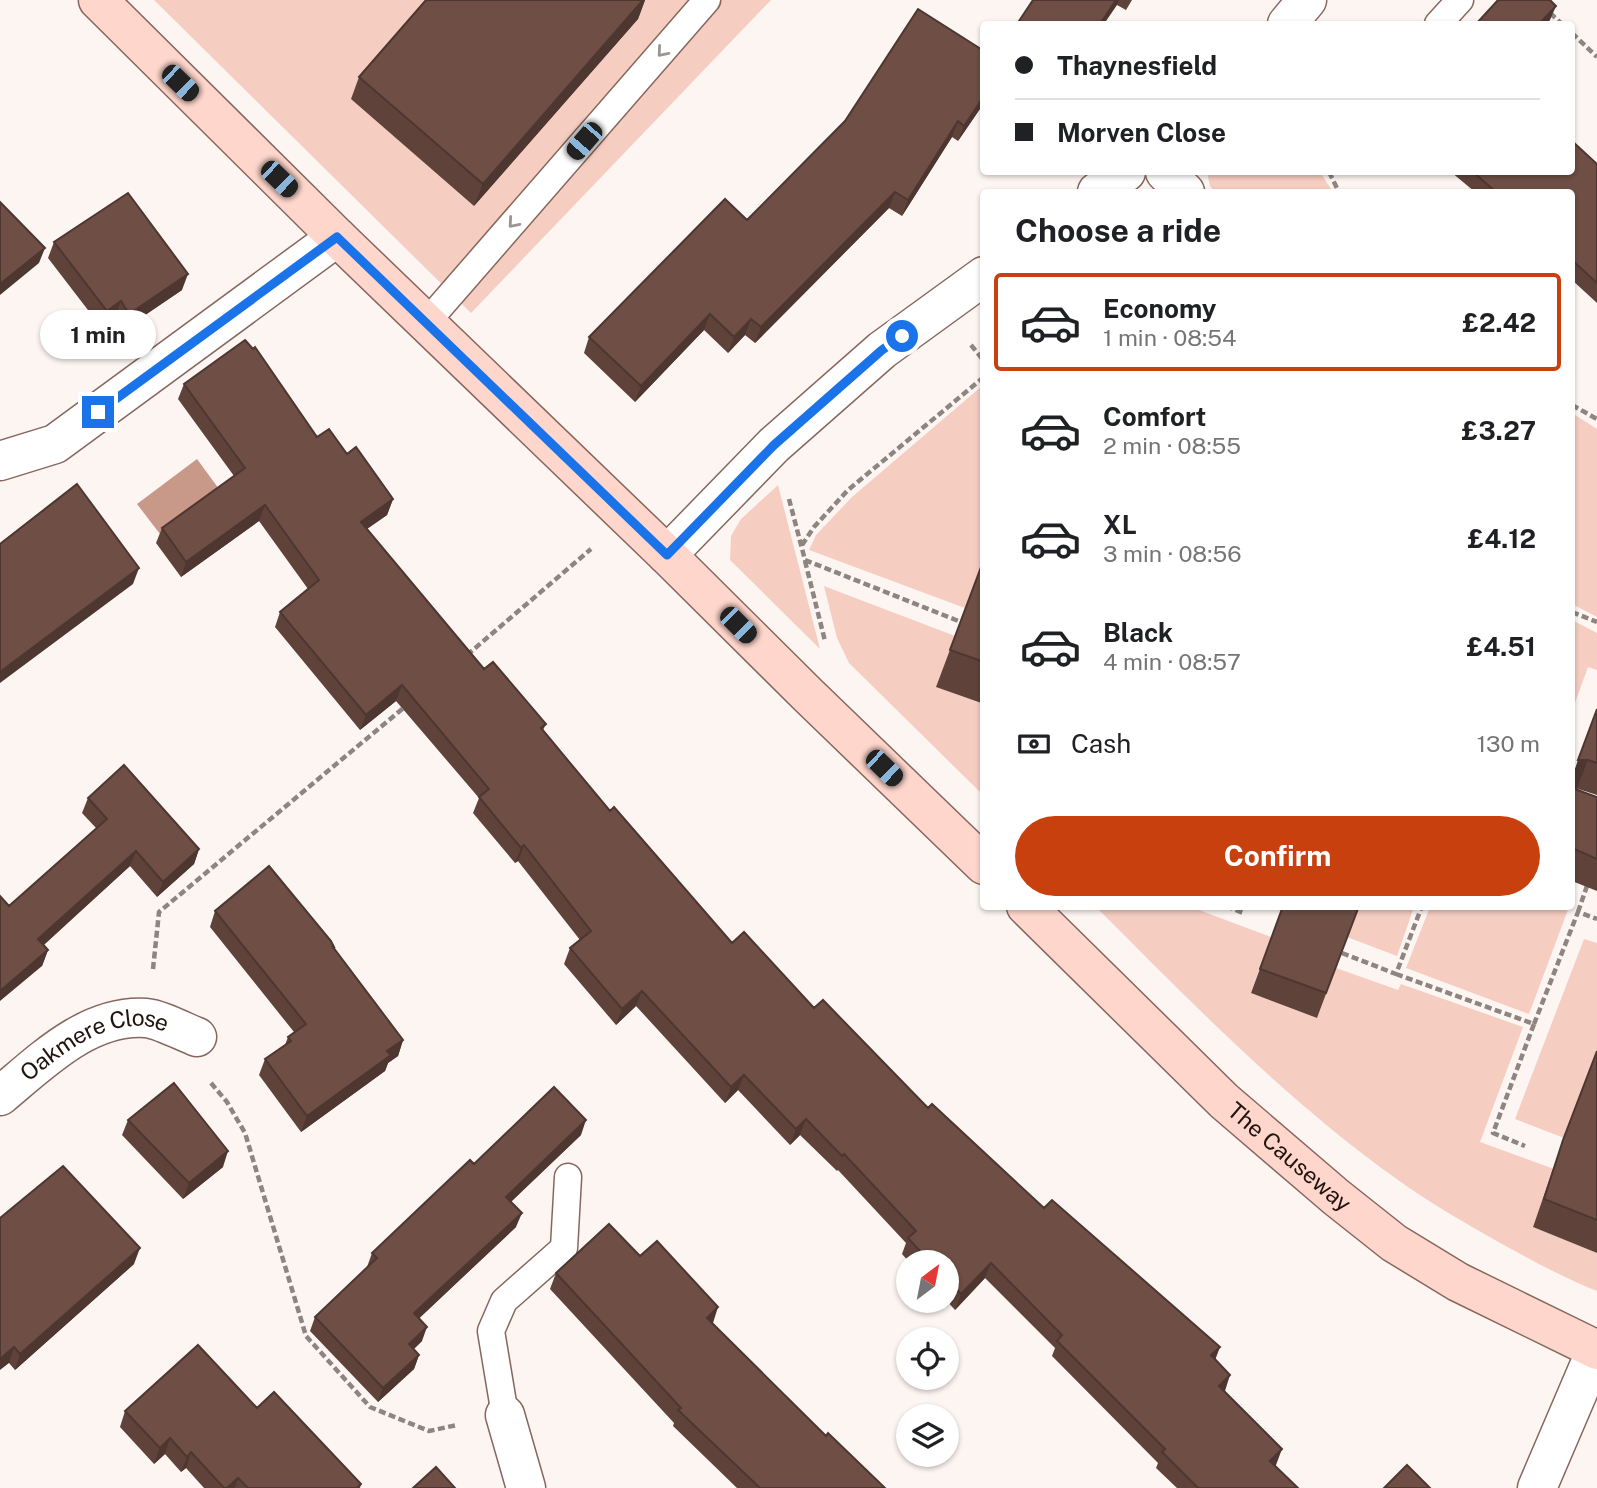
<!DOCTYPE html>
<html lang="en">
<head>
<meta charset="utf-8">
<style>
	:root { --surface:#fff; --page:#f2f2f2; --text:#202124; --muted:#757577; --line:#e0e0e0; --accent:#c7400e }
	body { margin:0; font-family:"Public Sans",sans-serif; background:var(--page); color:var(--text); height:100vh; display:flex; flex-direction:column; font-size:26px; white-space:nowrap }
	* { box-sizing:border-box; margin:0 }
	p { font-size:23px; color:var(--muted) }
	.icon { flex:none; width:38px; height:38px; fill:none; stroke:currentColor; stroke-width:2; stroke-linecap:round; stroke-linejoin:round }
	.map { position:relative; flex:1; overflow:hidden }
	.details { position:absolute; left:980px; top:189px; width:595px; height:721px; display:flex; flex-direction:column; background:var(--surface); border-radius:7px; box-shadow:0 2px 5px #0004 }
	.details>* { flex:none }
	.banner { position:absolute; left:980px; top:21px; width:595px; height:154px; border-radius:7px; box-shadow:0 2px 5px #0004; display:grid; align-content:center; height:154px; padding:0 35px; background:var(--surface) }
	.needle { width:46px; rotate:32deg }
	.buttons { position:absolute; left:896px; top:1250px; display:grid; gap:14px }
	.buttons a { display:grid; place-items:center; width:63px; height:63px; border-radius:50%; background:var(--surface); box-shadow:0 2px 5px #0004; font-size:35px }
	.end { position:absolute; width:32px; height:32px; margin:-16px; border:9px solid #1a73e8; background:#fff; box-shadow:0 0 0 4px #fff }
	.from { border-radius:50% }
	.bubble { position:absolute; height:49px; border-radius:24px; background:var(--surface); box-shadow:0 2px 5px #0004; font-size:23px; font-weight:700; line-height:49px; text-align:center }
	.car { position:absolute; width:21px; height:42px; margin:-21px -10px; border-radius:9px; box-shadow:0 0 5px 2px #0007; background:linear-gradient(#222 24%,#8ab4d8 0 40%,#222 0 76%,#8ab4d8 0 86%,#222 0) }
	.banner b { display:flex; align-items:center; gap:24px; height:66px; font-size:26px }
	.banner b+b { border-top:2px solid var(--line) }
	.banner i { width:18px; height:18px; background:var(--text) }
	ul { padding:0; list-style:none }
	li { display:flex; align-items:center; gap:21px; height:98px; margin:0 14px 10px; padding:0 21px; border:4px solid transparent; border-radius:7px }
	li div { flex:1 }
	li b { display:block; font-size:26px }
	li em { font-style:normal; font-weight:700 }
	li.selected { border-color:var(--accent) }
	li>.icon { width:63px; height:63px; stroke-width:1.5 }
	h2 { padding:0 35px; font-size:32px; line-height:84px }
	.pay { display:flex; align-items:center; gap:18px; height:77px; padding:0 35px; font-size:26px }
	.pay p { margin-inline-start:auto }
	.button { display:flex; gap:14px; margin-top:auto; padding:14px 35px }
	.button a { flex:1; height:80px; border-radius:42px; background:var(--accent); color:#fff; font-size:28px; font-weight:700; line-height:80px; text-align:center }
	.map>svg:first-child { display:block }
	.green { fill:#f6cdc1 }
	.water { fill:#c89889 }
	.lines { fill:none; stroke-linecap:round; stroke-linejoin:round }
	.service-casing { stroke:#87675d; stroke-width:29 }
	.minor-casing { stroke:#87675d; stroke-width:41 }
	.secondary-casing { stroke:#87675d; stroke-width:41 }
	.path { stroke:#8e8480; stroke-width:4.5; stroke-dasharray:7 3.5; stroke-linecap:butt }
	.service { stroke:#fff; stroke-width:26 }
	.minor { stroke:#fff; stroke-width:38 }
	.secondary { stroke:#fed6cb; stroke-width:38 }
	.wall { fill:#5f433b }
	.shaded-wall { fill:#4d3730 }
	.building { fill:#6e4e45; stroke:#4d3730; stroke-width:2 }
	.oneway { stroke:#9b9593 }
	.route { stroke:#1a73e8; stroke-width:9 }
	.labels { text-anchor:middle; stroke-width:7; stroke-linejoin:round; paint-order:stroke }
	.street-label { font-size:23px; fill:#211410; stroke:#fff }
</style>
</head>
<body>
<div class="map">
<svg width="1597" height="1488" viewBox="0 0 1597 1488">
	<rect width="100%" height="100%" fill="#fdf5f2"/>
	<!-- green -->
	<path class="green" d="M 154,0 L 433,0 L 474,206 L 638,19 L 617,0 L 771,0 L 471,313 Z
		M 1207,172 L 1320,172 L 1333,192 L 1215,192 L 1210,186 Z
		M 982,386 L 983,387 L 983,559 L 965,608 L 809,550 L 816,535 L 852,497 Z
		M 1572,413 L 1597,429 L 1597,617 L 1572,604 Z
		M 778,485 L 820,649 L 730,560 L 731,536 L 741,519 Z
		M 824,586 L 955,636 L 937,687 L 983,704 L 983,795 L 849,663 L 837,638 Z
		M 1572,620 L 1597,633 L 1597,670 L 1588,667 L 1572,711 Z
		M 1096,907 L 1191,907 L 1271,937 L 1251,993 L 1317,1018 L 1336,968 L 1398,990 L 1401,984 L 1523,1027 L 1480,1142 L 1554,1169 L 1533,1227 L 1597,1253 L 1597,1291 C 1564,1278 1533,1261 1502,1244 C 1467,1224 1431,1204 1398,1180 C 1287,1101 1192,1003 1096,907 Z
		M 1358,907 L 1414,907 L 1397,956 L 1347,937 Z
		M 1430,907 L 1569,907 L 1529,1014 L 1406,968 Z
		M 1584,939 L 1597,943 L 1597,1053 L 1564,1138 L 1515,1119 Z"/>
	<!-- water -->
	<path class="water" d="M 197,459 L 219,489 L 160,534 L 137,504 Z"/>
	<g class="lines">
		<!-- service casing -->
		<g class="service-casing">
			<path id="service" d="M 1438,24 L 1460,0
				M 426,323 L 707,0
				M 505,1415 L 491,1331 L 504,1301 L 564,1248 L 568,1177"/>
		</g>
		<!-- minor casing -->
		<g class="minor-casing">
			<g id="minor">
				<path d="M 1287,24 L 1307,0"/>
				<path d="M 1165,172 L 1185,192"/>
				<path d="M 1097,192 L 1126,172"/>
				<path d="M 0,461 L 55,444 L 337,237"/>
				<path d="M 667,555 L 774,445 L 882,350 L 984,276"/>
				<path id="s1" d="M 0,1096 C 41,1062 88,1014 146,1018 C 159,1019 184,1032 197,1037"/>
				<path d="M 505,1415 L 526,1488"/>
				<path d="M 1537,1488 L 1596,1350"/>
			</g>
		</g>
		<!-- secondary casing -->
		<g class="secondary-casing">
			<g id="secondary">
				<path d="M 98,0 L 337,237 L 667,555 L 808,695 L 984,865"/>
				<path id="s2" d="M 1026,906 L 1224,1101 L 1336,1197 L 1394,1243 L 1458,1282 L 1597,1350"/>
			</g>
		</g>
		<!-- path -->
		<path class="path" d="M 1550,13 L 1562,24
			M 1572,33 L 1597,57
			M 1329,172 L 1339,192
			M 971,345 L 984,361
			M 1572,405 L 1597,419
			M 789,499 L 805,560 L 961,622
			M 802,545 L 814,527 L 848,490 L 984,377
			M 805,561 L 825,641
			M 1572,612 L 1597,622
			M 467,655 L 591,549
			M 1226,906 L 1243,913
			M 1578,912 L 1588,883
			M 1342,953 L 1396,974 L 1422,906
			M 153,969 L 159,912 L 407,705
			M 1396,974 L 1534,1024 L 1493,1133 L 1525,1146
			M 1534,1024 L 1578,912 L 1597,919
			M 211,1083 L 227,1102 L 245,1133 L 306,1336 L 370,1407 L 429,1431 L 457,1425"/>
		<!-- service -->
		<use href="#service" class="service"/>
		<!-- minor -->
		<use href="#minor" class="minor"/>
		<!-- secondary -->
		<use href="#secondary" class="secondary"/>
	</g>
	<!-- wall -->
	<path class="wall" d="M 426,0 L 645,0 L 638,19 L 474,206 L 351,99 L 359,77 Z
		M 1033,0 L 1132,0 L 1126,10 L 1117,5 Z
		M 984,103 L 958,141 L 952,137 L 902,216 L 889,208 L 755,343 L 745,335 L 728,353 L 704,330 L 635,402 L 584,353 L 589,337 L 747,220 Z
		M 1597,164 L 1597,303 L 1572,280 L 1572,192 L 1475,192 L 1451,172 L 1572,172 Z
		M 54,242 L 182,290 L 123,330 L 115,317 L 101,327 L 48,258 Z
		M 184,384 L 317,437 L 347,454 L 393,499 L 387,515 L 367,529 L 484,669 L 546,724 L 543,730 L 610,811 L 732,943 L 814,1008 L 1044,1208 L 1215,1360 L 1224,1391 L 1276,1465 L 1275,1466 L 1298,1488 L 1177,1488 L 1156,1468 L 1158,1463 L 1052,1356 L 1055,1348 L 985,1278 L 955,1310 L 946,1300 L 947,1300 L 947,1262 L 909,1262 L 902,1254 L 906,1243 L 838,1170 L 837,1171 L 800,1135 L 790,1145 L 738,1090 L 725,1103 L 636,1006 L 616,1025 L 564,964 L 570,948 L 580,940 L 518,861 L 515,863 L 473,813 L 479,798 L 396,701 L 360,730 L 275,627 L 280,612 L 308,589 L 259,521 L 181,577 L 156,543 L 162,528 L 234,476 L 178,399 Z
		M 984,559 L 984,704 L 936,687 Z
		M 1597,709 L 1597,795 L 1575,788 L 1597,797 L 1597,891 L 1572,881 L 1572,778 Z
		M 88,798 L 199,849 L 194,864 L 157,897 L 130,866 L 43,945 L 48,950 L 42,966 L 9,906 L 96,828 L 82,813 Z
		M 1283,906 L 1359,906 L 1317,1018 L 1251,993 Z
		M 215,911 L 334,947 L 333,948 L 403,1040 L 398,1056 L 388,1063 L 385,1071 L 301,1132 L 259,1075 L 265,1059 L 285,1045 L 288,1037 L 294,1032 L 210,927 Z
		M 1597,1051 L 1597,1253 L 1533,1227 L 1553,1169 Z
		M 128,1120 L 223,1167 L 183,1199 L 122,1135 Z
		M 581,1135 L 511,1202 L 516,1227 L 419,1318 L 422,1341 L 414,1349 L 419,1355 L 414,1369 L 378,1402 L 310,1331 L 315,1317 L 367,1267 L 372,1253 L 474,1164 Z
		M 0,1218 L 134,1264 L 15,1370 L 9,1363 Z
		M 640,1256 L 712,1324 L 826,1436 L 885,1488 L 737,1488 L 673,1426 L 674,1423 L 550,1289 L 556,1273 Z
		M 257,1408 L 361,1484 L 360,1488 L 204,1488 L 186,1468 L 181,1472 L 165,1454 L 154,1464 L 120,1427 L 125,1411 Z"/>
	<!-- shaded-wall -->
	<path class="shaded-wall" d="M 643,0 L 645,0 L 638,19 L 474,206 L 483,184 Z
		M 1116,0 L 1119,0 L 1117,5 L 1104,24 L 1100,24 Z
		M 1556,6 L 1550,20 L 1547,24 L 1539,24 Z
		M 984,96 L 984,103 L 958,141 L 964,126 Z
		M 958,121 L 952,137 L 902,216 L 908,200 Z
		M 895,192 L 889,208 L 755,343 L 761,327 Z
		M 45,248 L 39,263 L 0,295 L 0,284 Z
		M 188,274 L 182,290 L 123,330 L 129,314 Z
		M 121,301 L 115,317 L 101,327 L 107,311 Z
		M 710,314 L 704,330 L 635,402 L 641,386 Z
		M 751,319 L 745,335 L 728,353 L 734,337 Z
		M 393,499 L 387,515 L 355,537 L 361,522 Z
		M 265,505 L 259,521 L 181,577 L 186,562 Z
		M 139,568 L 133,584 L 0,683 L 0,672 Z
		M 402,685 L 396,701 L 360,730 L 366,715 Z
		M 1578,760 L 1588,760 L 1577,788 L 1572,788 L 1572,778 Z
		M 524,845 L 518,861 L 515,863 L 521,848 Z
		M 199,849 L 194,864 L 157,897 L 163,882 Z
		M 136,851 L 130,866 L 33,955 L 38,939 Z
		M 48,950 L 42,966 L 0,1001 L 0,991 Z
		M 642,991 L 636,1006 L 616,1025 L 622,1009 Z
		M 403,1040 L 398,1056 L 388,1063 L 385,1071 L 301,1132 L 307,1116 L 387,1051 Z
		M 744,1075 L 738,1090 L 725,1103 L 731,1087 Z
		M 806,1119 L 800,1135 L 790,1145 L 796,1129 Z
		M 586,1120 L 581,1135 L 501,1211 L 506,1197 Z
		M 228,1151 L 223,1167 L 183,1199 L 189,1183 Z
		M 522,1213 L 516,1227 L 409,1328 L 414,1313 Z
		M 140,1248 L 134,1264 L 15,1370 L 20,1354 Z
		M 991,1263 L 985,1278 L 955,1310 L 961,1294 Z
		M 718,1307 L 713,1323 L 701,1334 L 707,1318 Z
		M 427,1327 L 422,1341 L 404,1358 L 409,1344 Z
		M 14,1347 L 9,1363 L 0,1370 L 0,1359 Z
		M 1220,1347 L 1214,1363 L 1211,1355 Z
		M 419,1355 L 414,1369 L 378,1402 L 383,1388 Z
		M 1230,1375 L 1225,1391 L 1214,1402 L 1219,1386 Z
		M 170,1438 L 165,1454 L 154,1464 L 160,1448 Z
		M 1282,1449 L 1276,1465 L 1265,1476 L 1270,1461 Z
		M 191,1452 L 186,1468 L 181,1472 L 187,1457 Z
		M 238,1478 L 235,1488 L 227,1488 Z"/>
	<!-- building -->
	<path class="building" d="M 426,0 L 643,0 L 483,184 L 359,77 Z
		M 1033,0 L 1116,0 L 1100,24 L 1017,24 Z
		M 1498,0 L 1550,0 L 1556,6 L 1539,24 L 1476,24 Z
		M 918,9 L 984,51 L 984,96 L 964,126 L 958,121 L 908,200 L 895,192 L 761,327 L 751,319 L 734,337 L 710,314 L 641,386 L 589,337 L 725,199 L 747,220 L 845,121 Z
		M 1572,141 L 1597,164 L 1597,283 L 1572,260 L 1572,192 L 1496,192 L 1473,172 L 1572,172 Z
		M 128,193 L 188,274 L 129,314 L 121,301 L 107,311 L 54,242 Z
		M 0,202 L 45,248 L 0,284 Z
		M 245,340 L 253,349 L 255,347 L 317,437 L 329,429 L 347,454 L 356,447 L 393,499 L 361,522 L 484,669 L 493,662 L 546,724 L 541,728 L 610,811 L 614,807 L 732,943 L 744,932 L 814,1008 L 823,1000 L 928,1108 L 932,1104 L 1044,1208 L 1052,1200 L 1220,1347 L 1211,1355 L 1230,1375 L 1219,1386 L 1282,1449 L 1270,1461 L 1298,1488 L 1198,1488 L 1162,1452 L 1165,1449 L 1057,1341 L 1062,1335 L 991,1263 L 961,1294 L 947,1280 L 947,1262 L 930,1262 L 908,1238 L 916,1231 L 844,1154 L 842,1156 L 806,1119 L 796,1129 L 744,1075 L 731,1087 L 642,991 L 622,1009 L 570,948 L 591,931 L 524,845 L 521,848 L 479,797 L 489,789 L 402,685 L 366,715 L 280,612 L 319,580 L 265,505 L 186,562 L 162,528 L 245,468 L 184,384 Z
		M 77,484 L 139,568 L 0,672 L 0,544 Z
		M 984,559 L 984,662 L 950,650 Z
		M 1597,709 L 1597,763 L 1588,760 L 1578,760 Z
		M 124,765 L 199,849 L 163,882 L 136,851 L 38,939 L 48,950 L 0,991 L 0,896 L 9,906 L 107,819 L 88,798 Z
		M 1572,785 L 1577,790 L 1597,797 L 1597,859 L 1572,848 Z
		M 269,866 L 331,941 L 334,947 L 333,947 L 403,1040 L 387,1051 L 391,1055 L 307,1116 L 265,1059 L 291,1041 L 288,1037 L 306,1024 L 215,911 Z
		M 1283,906 L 1359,906 L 1326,993 L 1260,969 Z
		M 1597,1051 L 1597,1220 L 1544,1199 L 1563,1140 Z
		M 174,1083 L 228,1151 L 189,1183 L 128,1120 Z
		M 554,1087 L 586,1120 L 506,1197 L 522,1213 L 414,1313 L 427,1327 L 409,1344 L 419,1355 L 383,1388 L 315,1317 L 377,1258 L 372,1253 L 470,1160 L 474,1164 Z
		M 63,1166 L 140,1248 L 20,1354 L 14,1347 L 0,1359 L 0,1218 Z
		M 609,1224 L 640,1256 L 657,1241 L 718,1307 L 707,1318 L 826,1436 L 828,1433 L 885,1488 L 760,1488 L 678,1410 L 681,1408 L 556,1273 Z
		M 198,1345 L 257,1408 L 274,1392 L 361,1484 L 357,1488 L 248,1488 L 238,1478 L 227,1488 L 224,1488 L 191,1452 L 187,1457 L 170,1438 L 160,1448 L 125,1411 Z
		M 1407,1465 L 1430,1488 L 1384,1488 Z
		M 436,1467 L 455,1488 L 413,1488 Z"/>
	<!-- one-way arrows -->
	<defs><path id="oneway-chevron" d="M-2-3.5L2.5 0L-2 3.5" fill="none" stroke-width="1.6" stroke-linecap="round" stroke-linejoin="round" transform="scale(1.75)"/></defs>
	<g class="oneway">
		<use href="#oneway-chevron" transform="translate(662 52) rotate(131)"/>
		<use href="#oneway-chevron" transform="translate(513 223) rotate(131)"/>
	</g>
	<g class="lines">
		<!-- route -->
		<path class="route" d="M 98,412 L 337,237 L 667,555 L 774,445 L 882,350 L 902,336"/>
	</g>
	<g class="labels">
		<!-- street labels -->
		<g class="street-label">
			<text dy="8" stroke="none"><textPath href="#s1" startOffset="112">Oakmere Close</textPath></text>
			<text dy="8" stroke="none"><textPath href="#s2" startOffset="364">The Causeway</textPath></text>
		</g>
	</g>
</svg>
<div class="buttons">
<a><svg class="needle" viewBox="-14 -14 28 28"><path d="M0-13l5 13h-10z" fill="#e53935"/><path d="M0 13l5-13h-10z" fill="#757577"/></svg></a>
<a><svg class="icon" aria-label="locate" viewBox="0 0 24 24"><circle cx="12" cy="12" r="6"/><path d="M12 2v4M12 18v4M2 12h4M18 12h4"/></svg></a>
<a><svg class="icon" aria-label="layers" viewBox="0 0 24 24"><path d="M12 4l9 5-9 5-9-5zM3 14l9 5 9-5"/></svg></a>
</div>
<i class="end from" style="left:902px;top:336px"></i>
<i class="end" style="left:98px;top:412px"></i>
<div class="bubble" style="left:40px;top:310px;width:116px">1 min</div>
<i class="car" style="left:180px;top:83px;rotate:134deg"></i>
<i class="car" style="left:584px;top:141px;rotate:221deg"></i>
<i class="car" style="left:279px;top:179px;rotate:134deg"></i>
<i class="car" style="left:738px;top:625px;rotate:135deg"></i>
<i class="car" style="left:884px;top:768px;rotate:134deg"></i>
<div class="banner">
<b><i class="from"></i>Thaynesfield</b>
<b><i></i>Morven Close</b>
</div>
<section class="details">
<h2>Choose a ride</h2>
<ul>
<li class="selected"><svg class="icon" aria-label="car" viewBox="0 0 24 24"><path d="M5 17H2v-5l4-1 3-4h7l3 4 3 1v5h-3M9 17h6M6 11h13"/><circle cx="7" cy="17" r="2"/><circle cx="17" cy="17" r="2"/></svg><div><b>Economy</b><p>1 min · 08:54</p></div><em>£2.42</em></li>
<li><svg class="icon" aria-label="car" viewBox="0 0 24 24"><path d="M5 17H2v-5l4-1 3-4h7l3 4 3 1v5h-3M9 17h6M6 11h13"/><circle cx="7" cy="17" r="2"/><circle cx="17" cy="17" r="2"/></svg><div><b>Comfort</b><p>2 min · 08:55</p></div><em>£3.27</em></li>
<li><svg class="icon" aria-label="car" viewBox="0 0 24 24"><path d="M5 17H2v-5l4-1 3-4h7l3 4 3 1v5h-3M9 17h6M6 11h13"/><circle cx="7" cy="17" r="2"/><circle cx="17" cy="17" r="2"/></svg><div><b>XL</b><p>3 min · 08:56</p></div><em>£4.12</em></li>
<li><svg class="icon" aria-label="car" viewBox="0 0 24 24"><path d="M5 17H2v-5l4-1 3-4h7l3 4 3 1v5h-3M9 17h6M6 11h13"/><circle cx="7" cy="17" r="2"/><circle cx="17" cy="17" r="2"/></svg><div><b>Black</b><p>4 min · 08:57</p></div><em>£4.51</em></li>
</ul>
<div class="pay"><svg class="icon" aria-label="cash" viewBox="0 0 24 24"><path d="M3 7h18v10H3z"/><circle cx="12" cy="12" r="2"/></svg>Cash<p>130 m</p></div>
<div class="button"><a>Confirm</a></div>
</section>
</div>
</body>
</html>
